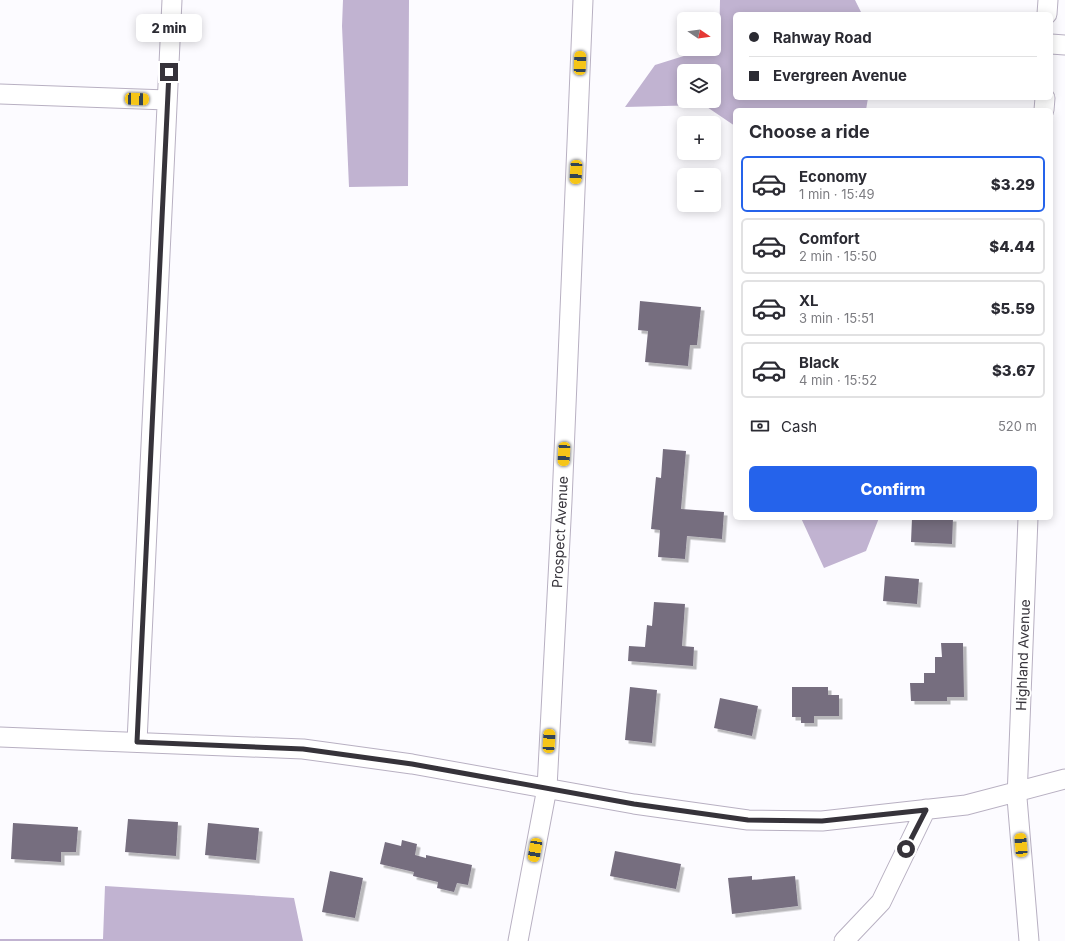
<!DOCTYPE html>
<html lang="en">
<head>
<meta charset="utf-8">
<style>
	:root { --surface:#fff; --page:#f2f2f3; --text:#2b2b33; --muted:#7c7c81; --line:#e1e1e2; --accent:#2563eb }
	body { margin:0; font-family:Inter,sans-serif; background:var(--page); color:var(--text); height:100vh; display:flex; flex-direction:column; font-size:15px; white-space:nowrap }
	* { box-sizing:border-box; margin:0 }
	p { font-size:13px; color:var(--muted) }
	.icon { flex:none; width:22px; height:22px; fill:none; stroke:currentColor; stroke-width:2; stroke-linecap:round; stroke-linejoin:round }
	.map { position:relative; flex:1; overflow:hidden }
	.drawer { position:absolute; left:733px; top:108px; width:320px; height:412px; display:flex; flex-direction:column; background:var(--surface); border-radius:6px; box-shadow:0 2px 10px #0003 }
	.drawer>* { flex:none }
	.guide { position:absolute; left:733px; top:12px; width:320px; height:88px; border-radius:6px; box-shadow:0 2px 10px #0003; display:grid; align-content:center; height:88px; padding:0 16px; background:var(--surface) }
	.needle { width:26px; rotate:103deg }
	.controls { position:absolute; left:677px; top:12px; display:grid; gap:8px }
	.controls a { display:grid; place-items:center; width:44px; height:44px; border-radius:6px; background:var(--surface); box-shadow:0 2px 10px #0003; font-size:20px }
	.end { position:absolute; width:18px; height:18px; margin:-9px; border:5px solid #36333a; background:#fff; box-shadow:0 0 0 2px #fff }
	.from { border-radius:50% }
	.bubble { position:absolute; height:28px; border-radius:6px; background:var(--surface); box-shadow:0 2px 10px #0003; font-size:13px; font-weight:800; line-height:28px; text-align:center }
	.car { position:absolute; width:12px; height:24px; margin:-12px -6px; border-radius:5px; box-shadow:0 0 3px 1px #0007; background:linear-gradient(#f5c518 24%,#345 0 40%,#f5c518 0 76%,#345 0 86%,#f5c518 0) }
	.guide b { display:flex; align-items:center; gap:14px; height:38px; font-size:15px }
	.guide b+b { border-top:1px solid var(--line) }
	.guide i { width:10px; height:10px; background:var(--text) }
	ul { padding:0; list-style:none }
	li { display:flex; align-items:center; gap:12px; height:56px; margin:0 8px 6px; padding:0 8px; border:2px solid var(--line); border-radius:6px }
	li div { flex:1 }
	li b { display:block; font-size:15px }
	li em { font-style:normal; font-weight:800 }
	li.active { border-color:var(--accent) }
	li>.icon { width:36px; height:36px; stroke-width:1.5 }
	h2 { padding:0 16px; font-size:18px; line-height:48px }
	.pay { display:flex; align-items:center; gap:10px; height:44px; padding:0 16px; font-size:15px }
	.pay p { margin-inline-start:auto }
	.button { display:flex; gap:8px; margin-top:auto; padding:8px 16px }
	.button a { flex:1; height:46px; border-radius:6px; background:var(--accent); color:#fff; font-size:16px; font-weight:800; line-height:46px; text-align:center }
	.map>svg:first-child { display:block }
	.forest { fill:#c1b3d1; fill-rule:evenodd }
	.building { fill:#766e7f; filter:url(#shadow) }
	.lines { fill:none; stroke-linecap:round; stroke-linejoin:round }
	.minor-casing { stroke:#b8b0c2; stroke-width:21 }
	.minor { stroke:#fff; stroke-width:19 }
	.route { stroke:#36333a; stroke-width:5 }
	.labels { text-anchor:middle; stroke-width:4; stroke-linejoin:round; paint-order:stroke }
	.street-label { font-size:14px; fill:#36333a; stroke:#fff }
</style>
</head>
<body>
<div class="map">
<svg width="1065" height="941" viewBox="0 0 1065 941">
	<defs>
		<filter id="shadow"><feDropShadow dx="3.5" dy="3.5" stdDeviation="0" flood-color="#0004"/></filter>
	</defs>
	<rect width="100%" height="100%" fill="#fcfbff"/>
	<!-- forest -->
	<path class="forest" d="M 343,0 L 409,0 L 408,186 L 349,187 L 342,26 Z
		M 720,0 L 855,0 L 862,14 L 735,14 L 735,98 L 868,98 L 866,110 L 735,110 L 735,126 L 704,105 L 625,107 L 655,65 L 706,49 L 714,49 L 714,47 L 719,45 ZM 684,71 L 714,71 L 714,101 L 684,101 Z
		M 801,518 L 879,518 L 866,551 L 824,568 Z
		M 105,886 L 294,898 L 303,941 L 0,941 L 0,939 L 103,939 Z"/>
	<!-- building -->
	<path class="building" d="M 640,301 L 701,307 L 697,345 L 690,345 L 688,366 L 645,362 L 648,331 L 638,330 Z
		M 663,449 L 686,451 L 681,509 L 724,512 L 722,539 L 687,536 L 685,559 L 658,557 L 660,530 L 651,529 L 656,477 L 661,478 Z
		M 912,518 L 953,518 L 952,544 L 911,542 Z
		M 885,576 L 919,579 L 917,604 L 883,601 Z
		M 654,602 L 685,604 L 682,646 L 694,647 L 693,666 L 628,661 L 629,646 L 645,647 L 647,625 L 652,626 Z
		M 941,643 L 963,643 L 964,697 L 947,697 L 947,701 L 911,701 L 910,683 L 924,683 L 924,673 L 935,673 L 935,657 L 942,657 Z
		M 630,687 L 657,690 L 652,743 L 625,740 Z
		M 792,687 L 828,687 L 828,695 L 839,695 L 839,716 L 814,716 L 814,723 L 801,723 L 801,717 L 792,717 Z
		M 720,698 L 758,706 L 752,736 L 714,728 Z
		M 128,819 L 178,822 L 176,856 L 125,852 Z
		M 13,823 L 78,827 L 76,852 L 61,852 L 61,862 L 11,859 Z
		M 208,823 L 259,828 L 256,860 L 205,855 Z
		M 402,840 L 417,844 L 415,855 L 426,858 L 426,855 L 472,865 L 468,885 L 457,883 L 454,892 L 437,888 L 438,882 L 413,876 L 414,872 L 380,864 L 385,842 L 401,846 Z
		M 615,851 L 681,864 L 676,889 L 610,876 Z
		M 330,871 L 363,878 L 355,918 L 322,912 Z
		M 752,876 L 752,880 L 795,876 L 798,906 L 732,914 L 728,878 Z"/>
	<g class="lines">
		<!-- minor casing -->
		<g class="minor-casing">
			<path id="minor" d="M 1047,14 L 1048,0
				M 1051,44 L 1065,45
				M 0,94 L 167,100
				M 1044,110 L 1045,98
				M 1028,518 L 1017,798 L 1029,941
				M 0,737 L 303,749 L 412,764 L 634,804 L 748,820 L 822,821 L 966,805 L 1065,779
				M 137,742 L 172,0
				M 518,941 L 547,788 L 562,501 L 583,0
				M 844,941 L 881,902 L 926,809"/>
		</g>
		<!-- minor -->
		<use href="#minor" class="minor"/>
	</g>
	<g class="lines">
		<!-- route -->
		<path class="route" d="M 169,72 L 137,742 L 303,749 L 412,764 L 634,804 L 748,820 L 822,821 L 926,810 L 906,849"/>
	</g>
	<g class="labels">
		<!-- street labels -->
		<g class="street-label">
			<text transform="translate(560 532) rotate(-87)" y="5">Prospect Avenue</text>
			<text transform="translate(1023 655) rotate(-88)" y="5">Highland Avenue</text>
		</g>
	</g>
</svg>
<div class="controls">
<a><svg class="needle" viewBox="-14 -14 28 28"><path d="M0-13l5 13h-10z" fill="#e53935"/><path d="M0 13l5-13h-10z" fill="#7c7c81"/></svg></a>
<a><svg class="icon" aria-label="layers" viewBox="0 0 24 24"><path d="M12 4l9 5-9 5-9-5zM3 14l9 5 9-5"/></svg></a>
<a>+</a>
<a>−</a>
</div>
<i class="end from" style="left:906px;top:849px"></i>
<i class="end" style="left:169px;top:72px"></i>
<div class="bubble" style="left:136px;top:14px;width:66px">2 min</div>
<i class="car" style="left:580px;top:63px;rotate:2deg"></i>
<i class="car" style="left:137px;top:99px;rotate:92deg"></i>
<i class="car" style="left:576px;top:172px;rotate:183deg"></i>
<i class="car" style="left:564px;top:454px;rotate:183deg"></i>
<i class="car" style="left:549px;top:741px;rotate:3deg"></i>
<i class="car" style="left:1021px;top:845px;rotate:355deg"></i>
<i class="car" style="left:535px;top:850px;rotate:190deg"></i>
<div class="guide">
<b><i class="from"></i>Rahway Road</b>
<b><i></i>Evergreen Avenue</b>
</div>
<section class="drawer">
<h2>Choose a ride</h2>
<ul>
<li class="active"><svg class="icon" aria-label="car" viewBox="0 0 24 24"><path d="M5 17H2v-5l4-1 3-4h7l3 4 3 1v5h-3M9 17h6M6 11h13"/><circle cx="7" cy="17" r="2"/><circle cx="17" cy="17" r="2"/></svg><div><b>Economy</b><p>1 min · 15:49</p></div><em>$3.29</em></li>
<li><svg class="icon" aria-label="car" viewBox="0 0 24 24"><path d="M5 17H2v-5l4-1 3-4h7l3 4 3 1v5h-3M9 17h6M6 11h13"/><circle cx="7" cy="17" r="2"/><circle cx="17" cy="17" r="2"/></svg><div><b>Comfort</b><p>2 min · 15:50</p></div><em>$4.44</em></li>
<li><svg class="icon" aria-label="car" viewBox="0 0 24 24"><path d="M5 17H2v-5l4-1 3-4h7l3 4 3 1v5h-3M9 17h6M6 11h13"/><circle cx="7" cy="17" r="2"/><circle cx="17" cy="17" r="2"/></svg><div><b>XL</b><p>3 min · 15:51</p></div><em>$5.59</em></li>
<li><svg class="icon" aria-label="car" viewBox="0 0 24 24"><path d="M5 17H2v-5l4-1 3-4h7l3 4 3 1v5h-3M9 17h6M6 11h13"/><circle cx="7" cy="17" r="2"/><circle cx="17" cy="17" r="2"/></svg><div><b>Black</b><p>4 min · 15:52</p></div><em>$3.67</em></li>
</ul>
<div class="pay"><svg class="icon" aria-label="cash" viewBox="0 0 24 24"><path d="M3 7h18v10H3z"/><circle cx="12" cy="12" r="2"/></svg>Cash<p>520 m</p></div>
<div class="button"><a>Confirm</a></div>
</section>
</div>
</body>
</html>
